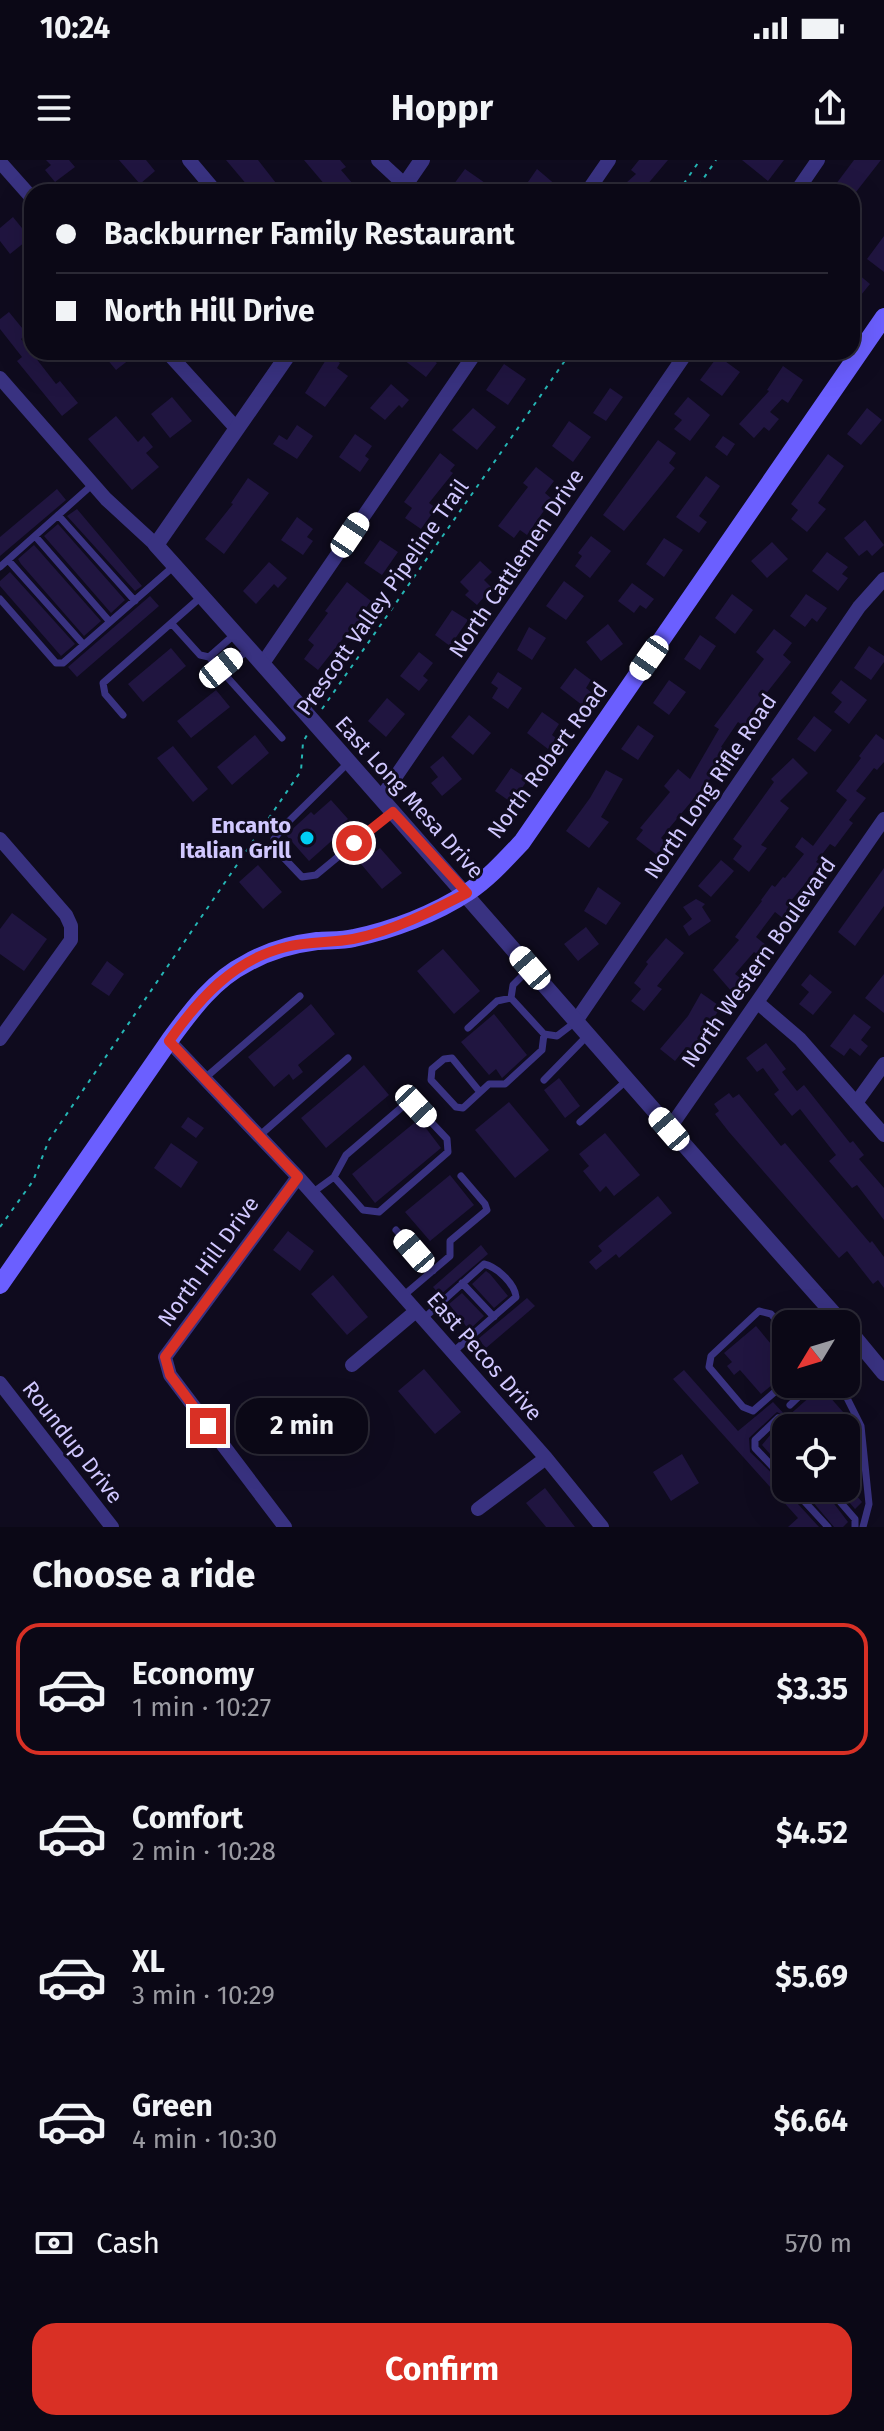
<!DOCTYPE html>
<html lang="en">
<head>
<meta charset="utf-8">
<style>
	:root { --surface:#0b0816; --page:#191623; --text:#f1f3f6; --muted:#9a9aa1; --line:#2b2935; --accent:#d93025 }
	body { margin:0; font-family:"Fira Sans",sans-serif; background:var(--page); color:var(--text); height:100vh; display:flex; flex-direction:column; font-size:30px; white-space:nowrap }
	* { box-sizing:border-box; margin:0 }
	p { font-size:26px; color:var(--muted) }
	.icon { flex:none; width:44px; height:44px; fill:none; stroke:currentColor; stroke-width:2; stroke-linecap:round; stroke-linejoin:round }
	.map { position:relative; height:1367px; overflow:hidden }
	.side { display:flex; flex-direction:column; background:var(--surface); flex:1 }
	.side>* { flex:none }
	.guide { position:absolute; left:24px; top:24px; width:836px; height:176px; border-radius:24px; box-shadow:0 8px 32px #0002,0 0 0 2px var(--line); display:grid; align-content:center; height:176px; padding:0 32px; background:var(--surface) }
	.needle { width:52px; rotate:232deg }
	.buttons { position:absolute; left:772px; top:1150px; display:grid; gap:16px }
	.buttons a { display:grid; place-items:center; width:88px; height:88px; border-radius:16px; background:var(--surface); box-shadow:0 8px 32px #0002,0 0 0 2px var(--line); font-size:40px }
	.end { position:absolute; width:36px; height:36px; margin:-18px; border:10px solid #d93025; background:#fff; box-shadow:0 0 0 4px #fff }
	.from { border-radius:50% }
	.bubble { position:absolute; height:56px; border-radius:24px; background:var(--surface); box-shadow:0 8px 32px #0002,0 0 0 2px var(--line); font-size:26px; font-weight:700; line-height:56px; text-align:center }
	.car { position:absolute; width:24px; height:48px; margin:-24px -12px; border-radius:10px; box-shadow:0 0 6px 2px #0007; background:linear-gradient(#fff 24%,#345 0 40%,#fff 0 76%,#345 0 86%,#fff 0) }
	.guide b { display:flex; align-items:center; gap:28px; height:76px; font-size:30px }
	.guide b+b { border-top:2px solid var(--line) }
	.guide i { width:20px; height:20px; background:var(--text) }
	ul { padding:0; list-style:none }
	li { display:flex; align-items:center; gap:24px; height:132px; margin:0 16px 12px; padding:0 16px; border:4px solid transparent; border-radius:24px }
	li div { flex:1 }
	li b { display:block; font-size:30px }
	li em { font-style:normal; font-weight:700 }
	li.on { border-color:var(--accent) }
	li>.icon { width:72px; height:72px; stroke-width:1.5 }
	h2 { padding:0 32px; font-size:36px; line-height:96px }
	.pay { display:flex; align-items:center; gap:20px; height:88px; padding:0 32px; font-size:30px }
	.pay p { margin-inline-start:auto }
	.primary-button { display:flex; gap:16px; margin-top:auto; padding:16px 32px }
	.primary-button a { flex:1; height:92px; border-radius:24px; background:var(--accent); color:#fff; font-size:32px; font-weight:700; line-height:92px; text-align:center }
	.status { display:flex; justify-content:space-between; align-items:center; height:56px; padding:0 40px; background:var(--surface); direction:ltr }
	.status svg { height:22px; fill:currentColor }
	header { display:flex; justify-content:space-between; align-items:center; height:104px; padding:0 32px; background:var(--surface); font-size:36px; font-weight:700 }
	.map>svg:first-child { display:block }
	.building { fill:#201540 }
	.lines { fill:none; stroke-linecap:round; stroke-linejoin:round }
	.path { stroke:#25b6b5; stroke-width:2; stroke-dasharray:4 6; stroke-linecap:butt }
	.service { stroke:#393281; stroke-width:7 }
	.minor { stroke:#393281; stroke-width:14 }
	.tertiary { stroke:#393281; stroke-width:16 }
	.secondary { stroke:#6b5fff; stroke-width:18 }
	.route { stroke:#d93025; stroke-width:10 }
	.poi-dot { fill:#00cef3; stroke:#0f0b1e; stroke-width:3 }
	.labels { text-anchor:middle; stroke-width:6; stroke-linejoin:round; paint-order:stroke }
	.street-label { font-size:22px; fill:#d1c8ff; stroke:#0f0b1e }
	.poi-label { font-size:22px; font-weight:bold; fill:#d1c8ff; stroke:#0f0b1e; text-anchor:end }
</style>
</head>
<body>
<div class="status"><b>10:24</b><svg viewBox="0 0 49 12"><path d="M0 12V9h3v3zM5 12V6h3v6zM10 12V3h3v9zM15 12V0h3v12zM26 1h20v11H26zM47 4h2v5h-2z"/></svg></div>
<header><svg class="icon" aria-label="menu" viewBox="0 0 24 24"><path d="M4 6h16M4 12h16M4 18h16"/></svg>Hoppr<svg class="icon" aria-label="share" viewBox="0 0 24 24"><path d="M12 15V3M7 8l5-5 5 5M5 13v7h14v-7"/></svg></header>
<div class="map">
<svg width="884" height="1367" viewBox="0 0 884 1367">
	<rect width="100%" height="100%" fill="#0f0b1e"/>
	<!-- building -->
	<path class="building" d="M 46,0 L 69,0 L 75,7 L 55,22 L 45,10 L 51,5 Z
		M 119,0 L 146,0 L 155,11 L 140,24 Z
		M 226,0 L 258,0 L 283,32 L 253,32 Z
		M 304,0 L 340,0 L 346,7 L 341,10 L 353,24 L 343,32 L 331,32 Z
		M 639,0 L 668,0 L 641,32 L 616,32 L 636,14 L 631,10 Z
		M 742,0 L 784,0 L 768,21 Z
		M 854,0 L 881,0 L 856,32 L 830,32 Z
		M 465,9 L 498,32 L 448,32 Z
		M 537,9 L 557,26 L 552,32 L 521,32 Z
		M 13,57 L 30,78 L 10,94 L 0,81 L 0,68 Z
		M 884,76 L 884,112 L 867,99 Z
		M 852,109 L 870,124 L 852,146 Z
		M 9,152 L 27,174 L 21,179 L 56,224 L 60,221 L 78,243 L 62,256 L 17,201 L 22,197 L 0,169 L 0,159 Z
		M 101,192 L 139,192 L 116,210 Z
		M 410,192 L 433,192 L 429,197 L 437,203 L 426,217 L 404,200 Z
		M 329,195 L 340,203 L 337,208 L 348,216 L 325,247 L 305,233 Z
		M 718,196 L 740,212 L 722,236 L 700,220 Z
		M 504,204 L 526,219 L 508,245 L 486,230 Z
		M 783,206 L 803,220 L 788,243 L 782,239 L 770,252 L 779,259 L 769,271 L 764,267 L 754,278 L 739,264 L 769,231 L 767,230 Z
		M 391,224 L 409,240 L 402,248 L 399,245 L 385,260 L 370,248 Z
		M 610,228 L 623,237 L 606,261 L 593,253 Z
		M 172,237 L 192,261 L 170,278 L 151,254 Z
		M 688,237 L 710,255 L 690,281 L 674,269 L 682,260 L 674,254 Z
		M 473,248 L 496,267 L 477,290 L 452,270 Z
		M 867,248 L 882,260 L 861,285 L 847,274 Z
		M 116,256 L 138,282 L 144,276 L 153,287 L 146,293 L 159,307 L 132,330 L 88,279 Z
		M 569,261 L 591,277 L 573,302 L 552,286 Z
		M 297,265 L 313,276 L 297,299 L 273,284 L 279,275 L 287,280 Z
		M 355,274 L 372,286 L 365,296 L 369,299 L 360,312 L 339,297 Z
		M 723,276 L 735,284 L 727,296 L 715,287 Z
		M 658,280 L 676,293 L 669,303 L 675,308 L 624,371 L 603,355 Z
		M 440,293 L 455,305 L 450,311 L 453,313 L 429,343 L 436,348 L 421,369 L 405,358 L 412,348 L 404,342 Z
		M 828,294 L 844,306 L 818,343 L 826,349 L 807,372 L 791,359 L 798,350 L 791,344 Z
		M 536,307 L 554,321 L 545,333 L 552,339 L 527,375 L 520,370 L 514,378 L 498,366 L 528,327 L 523,323 Z
		M 706,316 L 720,326 L 699,356 L 707,362 L 699,373 L 676,357 Z
		M 248,318 L 269,333 L 224,394 L 205,379 L 233,344 L 231,343 Z
		M 57,329 L 66,340 L 0,396 L 0,377 Z
		M 77,349 L 142,426 L 135,431 L 67,356 Z
		M 297,357 L 313,369 L 307,377 L 313,381 L 303,395 L 281,380 Z
		M 865,360 L 884,385 L 872,396 L 867,390 L 859,396 L 844,378 Z
		M 58,364 L 125,440 L 111,453 L 44,376 Z
		M 591,376 L 611,391 L 590,418 L 575,406 L 582,396 L 578,393 Z
		M 664,378 L 683,390 L 664,417 L 646,404 Z
		M 380,380 L 398,392 L 382,415 L 364,403 Z
		M 772,382 L 788,399 L 767,418 L 751,401 Z
		M 34,385 L 101,461 L 84,476 L 21,404 L 18,399 Z
		M 827,392 L 848,407 L 842,414 L 848,418 L 838,431 L 812,411 Z
		M 480,401 L 492,412 L 484,420 L 492,428 L 477,445 L 465,435 L 469,431 L 460,422 Z
		M 269,402 L 287,418 L 278,428 L 274,424 L 256,444 L 243,431 Z
		M 10,412 L 75,484 L 61,496 L 0,426 L 0,421 Z
		M 564,421 L 584,436 L 566,460 L 546,446 Z
		M 347,422 L 371,441 L 364,450 L 372,456 L 364,467 L 357,461 L 318,510 L 304,499 L 314,485 L 308,480 L 328,453 L 325,451 Z
		M 632,423 L 654,439 L 646,449 L 640,445 L 634,453 L 618,441 Z
		M 732,434 L 753,450 L 735,474 L 715,458 Z
		M 806,434 L 827,448 L 817,462 L 812,458 L 805,467 L 790,456 Z
		M 150,436 L 159,446 L 77,517 L 68,507 Z
		M 452,450 L 468,460 L 450,486 L 435,475 Z
		M 608,464 L 623,484 L 601,501 L 586,482 Z
		M 529,467 L 546,478 L 532,500 L 517,490 Z
		M 774,469 L 792,483 L 783,495 L 791,502 L 750,554 L 752,556 L 745,567 L 738,562 L 721,587 L 727,590 L 710,619 L 661,678 L 667,683 L 657,695 L 636,679 L 643,670 L 640,668 L 670,632 L 664,626 L 678,609 L 690,619 L 719,569 L 714,566 L 764,499 L 756,492 Z
		M 700,475 L 716,486 L 700,510 L 684,499 Z
		M 869,486 L 884,496 L 884,502 L 871,520 L 854,508 Z
		M 171,488 L 186,506 L 143,542 L 128,524 Z
		M 419,492 L 433,503 L 423,516 L 428,520 L 419,531 L 400,516 Z
		M 575,508 L 591,520 L 586,528 L 591,532 L 582,545 L 560,528 Z
		M 498,512 L 522,528 L 508,549 L 492,538 L 498,528 L 491,523 Z
		M 669,520 L 686,532 L 669,555 L 653,543 Z
		M 841,520 L 867,540 L 849,564 L 834,552 L 842,542 L 831,533 Z
		M 216,530 L 230,547 L 191,578 L 177,561 Z
		M 387,538 L 405,554 L 386,577 L 368,561 Z
		M 542,552 L 559,564 L 552,575 L 556,578 L 548,589 L 527,573 Z
		M 469,555 L 491,573 L 473,595 L 451,577 Z
		M 814,556 L 832,570 L 815,592 L 797,579 Z
		M 638,565 L 654,576 L 638,600 L 621,589 Z
		M 876,574 L 884,580 L 884,602 L 877,610 L 874,608 L 856,631 L 866,638 L 849,660 L 853,663 L 835,687 L 830,684 L 816,702 L 821,705 L 789,743 L 794,747 L 784,759 L 775,752 L 756,777 L 766,785 L 759,795 L 754,792 L 735,814 L 743,820 L 732,832 L 713,810 L 739,780 L 735,777 L 762,741 L 761,740 L 772,725 L 775,727 L 783,717 L 785,718 L 804,694 L 795,687 L 802,677 L 813,686 L 847,640 L 836,631 L 861,598 L 859,596 Z
		M 255,575 L 269,593 L 232,625 L 217,607 Z
		M 173,586 L 208,629 L 193,642 L 157,598 Z
		M 443,596 L 462,619 L 442,636 L 431,623 L 438,617 L 430,607 Z
		M 793,598 L 808,613 L 780,641 L 789,648 L 761,685 L 767,688 L 749,712 L 733,699 L 742,686 L 733,679 L 774,622 L 771,619 Z
		M 511,608 L 528,619 L 512,643 L 495,631 Z
		M 606,610 L 623,619 L 601,657 L 609,662 L 589,688 L 566,671 L 590,638 Z
		M 331,640 L 348,659 L 342,664 L 346,668 L 309,701 L 286,675 L 311,652 L 314,655 Z
		M 380,688 L 402,713 L 382,729 L 361,704 Z
		M 721,700 L 734,711 L 711,737 L 698,726 Z
		M 258,705 L 282,732 L 263,749 L 239,722 Z
		M 884,708 L 884,746 L 855,786 L 838,772 Z
		M 598,727 L 621,743 L 606,765 L 584,751 Z
		M 696,739 L 705,744 L 702,747 L 711,761 L 689,776 L 683,766 L 692,759 L 683,747 Z
		M 12,753 L 47,779 L 24,811 L 0,794 L 0,769 Z
		M 586,767 L 599,784 L 578,801 L 564,784 Z
		M 666,778 L 684,793 L 657,826 L 662,829 L 644,851 L 631,841 L 641,829 L 634,823 L 648,804 L 646,802 Z
		M 443,789 L 480,831 L 454,854 L 417,811 Z
		M 107,801 L 124,814 L 109,836 L 91,824 Z
		M 810,814 L 832,832 L 813,855 L 799,844 L 809,832 L 801,825 Z
		M 884,814 L 884,853 L 865,838 Z
		M 701,833 L 721,847 L 691,892 L 686,887 L 675,901 L 660,889 L 688,856 Z
		M 311,844 L 335,874 L 298,905 L 303,912 L 293,920 L 289,914 L 274,927 L 248,897 Z
		M 494,854 L 527,895 L 502,918 L 496,909 L 489,915 L 461,882 Z
		M 854,854 L 871,867 L 861,880 L 868,886 L 860,896 L 850,888 L 844,896 L 830,886 Z
		M 766,883 L 786,909 L 782,912 L 797,931 L 804,925 L 850,983 L 853,981 L 864,995 L 859,999 L 884,1028 L 884,1060 L 857,1025 L 852,1028 L 829,1001 L 836,995 L 800,949 L 792,956 L 774,934 L 779,930 L 763,908 L 757,912 L 746,898 Z
		M 364,905 L 389,935 L 326,988 L 301,958 Z
		M 559,918 L 580,946 L 565,958 L 544,930 Z
		M 729,933 L 733,938 L 739,934 L 781,986 L 785,983 L 870,1083 L 872,1081 L 884,1097 L 884,1128 L 878,1120 L 873,1124 L 847,1091 L 839,1098 L 729,972 L 715,954 L 719,951 L 714,944 Z
		M 509,942 L 549,990 L 515,1018 L 475,970 Z
		M 188,957 L 204,968 L 196,978 L 181,967 Z
		M 419,959 L 441,988 L 375,1043 L 352,1014 Z
		M 605,973 L 640,1015 L 614,1036 L 606,1026 L 600,1032 L 583,1011 L 589,1006 L 579,994 Z
		M 171,983 L 198,1002 L 181,1028 L 154,1008 Z
		M 450,1015 L 474,1045 L 430,1081 L 405,1052 Z
		M 658,1036 L 672,1053 L 619,1098 L 616,1094 L 596,1110 L 589,1102 L 602,1091 L 598,1086 Z
		M 288,1071 L 314,1091 L 300,1111 L 273,1090 Z
		M 481,1085 L 488,1094 L 440,1135 L 433,1127 Z
		M 486,1111 L 490,1114 L 508,1136 L 494,1148 L 472,1124 Z
		M 333,1115 L 368,1157 L 347,1175 L 311,1134 Z
		M 462,1133 L 484,1156 L 469,1170 L 449,1144 Z
		M 527,1138 L 535,1146 L 486,1188 L 478,1179 Z
		M 756,1166 L 786,1202 L 786,1213 L 761,1234 L 740,1210 L 734,1215 L 727,1206 L 732,1202 L 724,1193 Z
		M 424,1209 L 461,1252 L 435,1274 L 398,1231 Z
		M 684,1210 L 738,1271 L 773,1242 L 787,1257 L 821,1227 L 851,1261 L 855,1270 L 846,1278 L 846,1268 L 786,1268 L 786,1271 L 780,1265 L 784,1256 L 777,1252 L 749,1278 L 750,1292 L 786,1327 L 787,1332 L 819,1367 L 788,1367 L 798,1358 L 673,1219 Z
		M 771,1274 L 786,1287 L 786,1312 L 762,1285 Z
		M 682,1294 L 699,1323 L 671,1341 L 653,1312 Z
		M 545,1328 L 575,1367 L 546,1367 L 526,1343 Z
		M 801,1328 L 822,1328 L 848,1362 L 843,1367 L 834,1367 Z
		M 837,1328 L 850,1328 L 862,1342 L 855,1349 Z"/>
	<g class="lines">
		<!-- path -->
		<path class="path" d="M 684,23 L 695,31 L 716,0
			M 678,32 L 700,0
			M 322,549 L 571,192
			M 0,1067 L 33,1021 L 49,980 L 301,611 L 303,582 L 307,575"/>
		<!-- service -->
		<path class="service" d="M 58,355 L 135,441
			M 35,376 L 110,462
			M 8,400 L 84,485
			M 0,407 L 93,324
			M 0,439 L 56,503 L 63,503 L 174,406
			M 172,464 L 200,495 L 209,497 L 234,475
			M 209,497 L 282,578
			M 221,508 L 250,490
			M 123,555 L 105,534 L 103,523 L 202,436
			M 349,602 L 286,664 L 274,679 L 283,697 L 302,717 L 316,715 L 391,653
			M 529,809 L 513,825 L 511,838 L 544,874 L 557,876 L 574,863
			M 468,868 L 497,841 L 511,838
			M 205,918 L 300,836
			M 544,920 L 588,875
			M 480,932 L 452,898 L 444,899 L 432,909 L 431,920 L 456,947 L 463,948 L 489,924 L 505,924 L 542,890 L 544,874
			M 580,962 L 626,921
			M 259,976 L 348,898
			M 312,1033 L 334,1017 L 346,995 L 402,947 L 416,946 L 447,979 L 448,992 L 379,1052 L 363,1050 L 334,1017
			M 396,1070 L 433,1111
			M 462,1123 L 494,1157
			M 403,1136 L 450,1096 L 450,1081 L 487,1050 L 485,1044 L 461,1016
			M 423,1159 L 484,1104 C 497,1107 515,1124 516,1137 L 453,1192
			M 786,1171 L 771,1154 L 759,1151 L 711,1196 L 709,1207 L 743,1247 L 753,1251 L 786,1222
			M 846,1202 L 862,1187
			M 840,1224 L 861,1266 L 869,1344 L 863,1367
			M 790,1245 L 812,1224
			M 778,1258 L 755,1280 L 755,1288 L 786,1321
			M 772,1265 L 786,1281
			M 792,1328 L 828,1367
			M 828,1328 L 855,1359 L 855,1367"/>
		<!-- minor -->
		<path class="minor" d="M 189,0 L 216,32
			M 378,0 L 405,25
			M 0,2 L 32,38
			M 587,32 L 609,0
			M 796,32 L 818,0
			M 167,192 L 236,268
			M 0,218 L 106,339 L 156,385
			M 263,503 L 476,192
			M 381,638 L 687,192
			M 0,679 L 66,755 L 71,766 L 71,780 L 0,879
			M 758,843 L 800,879 L 884,975
			M 576,861 L 859,447 L 884,419
			M 169,881 L 298,1017 L 546,1298 L 602,1367
			M 856,943 L 884,904
			M 669,969 L 884,659
			M 352,1205 L 416,1151
			M 0,1223 L 112,1367
			M 478,1349 L 546,1298
			M 285,1367 L 170,1215 L 165,1197 L 298,1017"/>
		<!-- tertiary -->
		<path class="tertiary" d="M 400,32 L 422,0
			M 290,192 L 156,385 C 388,642 612,906 843,1164
			M 846,1167 L 884,1213"/>
		<!-- secondary -->
		<path class="secondary" d="M 0,1125 L 169,881 C 191,851 213,820 247,803 C 268,791 293,784 317,781 C 329,780 342,781 354,778 C 392,770 435,754 468,732 C 488,719 505,700 522,682 L 884,157"/>
	</g>
	<g class="lines">
		<!-- route -->
		<path class="route" d="M 208,1266 L 170,1215 L 165,1197 L 298,1017 L 169,881 C 199,839 233,800 286,787 C 308,781 331,783 353,779 C 393,771 430,752 467,733 L 393,652 L 354,683"/>
	</g>
	<!-- markers -->
	<circle class="poi-dot" cx="307" cy="678" r="8"/>
	<g class="labels">
		<!-- street labels -->
		<g class="street-label">
			<text transform="translate(516 403) rotate(-56)" y="8">North Cattlemen Drive</text>
			<text transform="translate(382 437) rotate(-55)" y="8">Prescott Valley Pipeline Trail</text>
			<text transform="translate(547 600) rotate(-54)" y="8">North Robert Road</text>
			<text transform="translate(710 626) rotate(-56)" y="8">North Long Rifle Road</text>
			<text transform="translate(410 637) rotate(48)" y="8">East Long Mesa Drive</text>
			<text transform="translate(758 802) rotate(-55)" y="8">North Western Boulevard</text>
			<text transform="translate(208 1101) rotate(-54)" y="8">North Hill Drive</text>
			<text transform="translate(485 1196) rotate(49)" y="8">East Pecos Drive</text>
			<text transform="translate(73 1282) rotate(52)" y="8">Roundup Drive</text>
		</g>
		<!-- poi labels -->
		<g class="poi-label">
			<text x="291" y="673">Encanto<tspan x="291" dy="25">Italian Grill</tspan></text>
		</g>
	</g>
</svg>
<div class="buttons">
<a><svg class="needle" viewBox="-14 -14 28 28"><path d="M0-13l5 13h-10z" fill="#e53935"/><path d="M0 13l5-13h-10z" fill="#9a9aa1"/></svg></a>
<a><svg class="icon" aria-label="locate" viewBox="0 0 24 24"><circle cx="12" cy="12" r="6"/><path d="M12 2v4M12 18v4M2 12h4M18 12h4"/></svg></a>
</div>
<i class="end from" style="left:354px;top:683px"></i>
<i class="end" style="left:208px;top:1266px"></i>
<div class="bubble" style="left:236px;top:1238px;width:132px">2 min</div>
<i class="car" style="left:350px;top:375px;rotate:34deg"></i>
<i class="car" style="left:649px;top:498px;rotate:215deg"></i>
<i class="car" style="left:221px;top:508px;rotate:51deg"></i>
<i class="car" style="left:530px;top:808px;rotate:319deg"></i>
<i class="car" style="left:416px;top:946px;rotate:137deg"></i>
<i class="car" style="left:669px;top:969px;rotate:319deg"></i>
<i class="car" style="left:414px;top:1091px;rotate:319deg"></i>
<div class="guide">
<b><i class="from"></i>Backburner Family Restaurant</b>
<b><i></i>North Hill Drive</b>
</div>
</div>
<section class="side">
<h2>Choose a ride</h2>
<ul>
<li class="on"><svg class="icon" aria-label="car" viewBox="0 0 24 24"><path d="M5 17H2v-5l4-1 3-4h7l3 4 3 1v5h-3M9 17h6M6 11h13"/><circle cx="7" cy="17" r="2"/><circle cx="17" cy="17" r="2"/></svg><div><b>Economy</b><p>1 min · 10:27</p></div><em>$3.35</em></li>
<li><svg class="icon" aria-label="car" viewBox="0 0 24 24"><path d="M5 17H2v-5l4-1 3-4h7l3 4 3 1v5h-3M9 17h6M6 11h13"/><circle cx="7" cy="17" r="2"/><circle cx="17" cy="17" r="2"/></svg><div><b>Comfort</b><p>2 min · 10:28</p></div><em>$4.52</em></li>
<li><svg class="icon" aria-label="car" viewBox="0 0 24 24"><path d="M5 17H2v-5l4-1 3-4h7l3 4 3 1v5h-3M9 17h6M6 11h13"/><circle cx="7" cy="17" r="2"/><circle cx="17" cy="17" r="2"/></svg><div><b>XL</b><p>3 min · 10:29</p></div><em>$5.69</em></li>
<li><svg class="icon" aria-label="car" viewBox="0 0 24 24"><path d="M5 17H2v-5l4-1 3-4h7l3 4 3 1v5h-3M9 17h6M6 11h13"/><circle cx="7" cy="17" r="2"/><circle cx="17" cy="17" r="2"/></svg><div><b>Green</b><p>4 min · 10:30</p></div><em>$6.64</em></li>
</ul>
<div class="pay"><svg class="icon" aria-label="cash" viewBox="0 0 24 24"><path d="M3 7h18v10H3z"/><circle cx="12" cy="12" r="2"/></svg>Cash<p>570 m</p></div>
<div class="primary-button"><a>Confirm</a></div>
</section>
</body>
</html>
